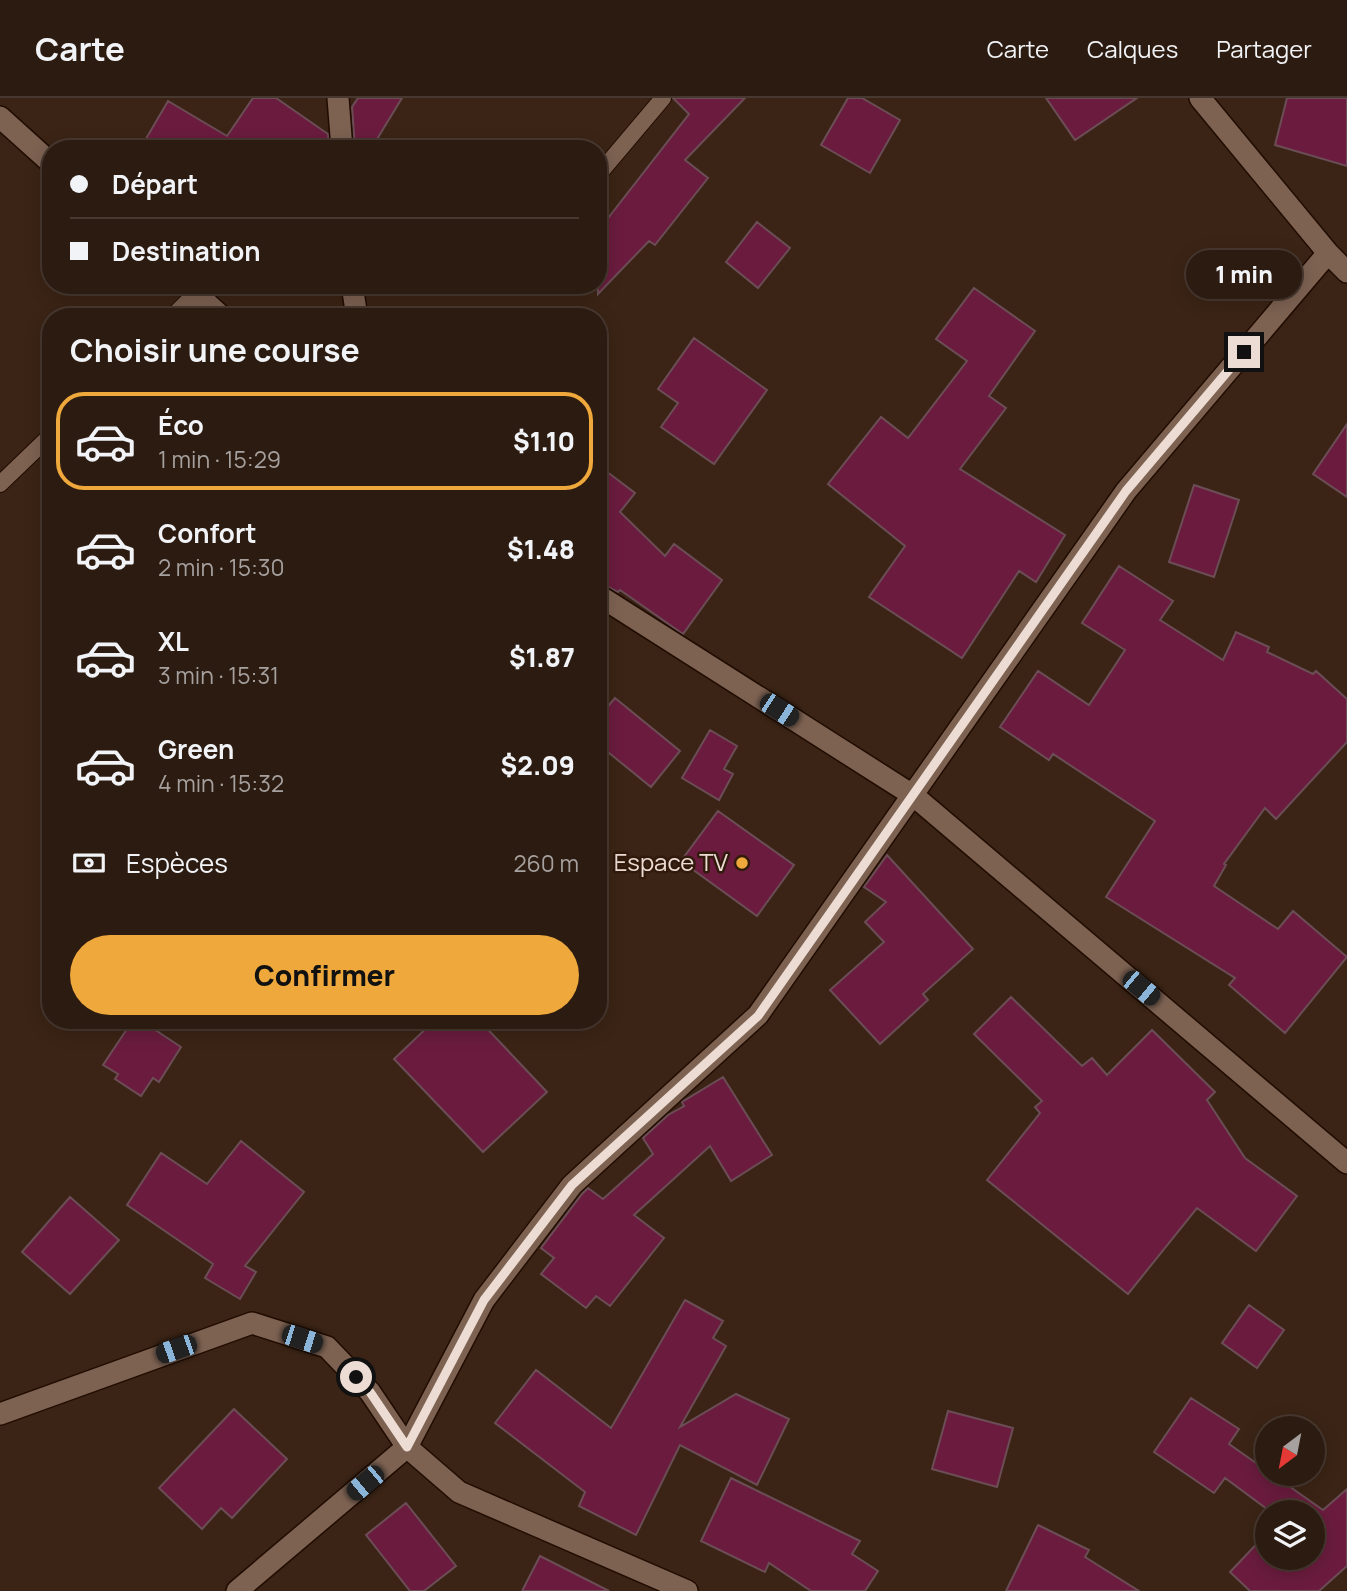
<!DOCTYPE html>
<html lang="fr">
<head>
<meta charset="utf-8">
<style>
	:root { --surface:#2c1b10; --page:#38281e; --text:#f1f3f6; --muted:#a6a19f; --line:#483930; --accent:#eea83c }
	body { margin:0; font-family:Manrope,sans-serif; background:var(--page); color:var(--text); height:100vh; display:flex; flex-direction:column; font-size:26px; white-space:nowrap }
	* { box-sizing:border-box; margin:0 }
	p { font-size:23px; color:var(--muted) }
	.icon { flex:none; width:38px; height:38px; fill:none; stroke:currentColor; stroke-width:2; stroke-linecap:round; stroke-linejoin:round }
	.map { position:relative; flex:1; overflow:hidden }
	.panel { position:absolute; left:42px; top:210px; width:565px; height:721px; display:flex; flex-direction:column; background:var(--surface); border-radius:28px; box-shadow:0 4px 18px #0003,0 0 0 2px var(--line) }
	.panel>* { flex:none }
	.guide { position:absolute; left:42px; top:42px; width:565px; height:154px; border-radius:28px; box-shadow:0 4px 18px #0003,0 0 0 2px var(--line); display:grid; align-content:center; height:154px; padding:0 28px; background:var(--surface) }
	.needle { width:46px; rotate:212deg }
	.tools { position:absolute; left:1255px; top:1318px; display:grid; gap:14px }
	.tools a { display:grid; place-items:center; width:70px; height:70px; border-radius:50%; background:var(--surface); box-shadow:0 4px 18px #0003,0 0 0 2px var(--line); font-size:35px }
	.end { position:absolute; width:32px; height:32px; margin:-16px; border:9px solid #ecdcd3; background:#111; box-shadow:0 0 0 4px #111 }
	.from { border-radius:50% }
	.bubble { position:absolute; height:49px; border-radius:24px; background:var(--surface); box-shadow:0 4px 18px #0003,0 0 0 2px var(--line); font-size:23px; font-weight:800; line-height:49px; text-align:center }
	.car { position:absolute; width:21px; height:42px; margin:-21px -10px; border-radius:9px; box-shadow:0 0 5px 2px #0007; background:linear-gradient(#222 24%,#8ab4d8 0 40%,#222 0 76%,#8ab4d8 0 86%,#222 0) }
	.guide b { display:flex; align-items:center; gap:24px; height:66px; font-size:26px }
	.guide b+b { border-top:2px solid var(--line) }
	.guide i { width:18px; height:18px; background:var(--text) }
	ul { padding:0; list-style:none }
	li { display:flex; align-items:center; gap:21px; height:98px; margin:0 14px 10px; padding:0 14px; border:4px solid transparent; border-radius:28px }
	li div { flex:1 }
	li b { display:block; font-size:26px }
	li em { font-style:normal; font-weight:800 }
	li.on { border-color:var(--accent) }
	li>.icon { width:63px; height:63px; stroke-width:1.5 }
	h2 { padding:0 28px; font-size:32px; line-height:84px }
	.pay { display:flex; align-items:center; gap:18px; height:77px; padding:0 28px; font-size:26px }
	.pay p { margin-inline-start:auto }
	.primary-button { display:flex; gap:14px; margin-top:auto; padding:14px 28px }
	.primary-button a { flex:1; height:80px; border-radius:42px; background:var(--accent); color:#111; font-size:28px; font-weight:800; line-height:80px; text-align:center }
	header { display:flex; align-items:center; gap:42px; box-sizing:border-box; height:98px; padding:0 35px; background:var(--surface); border-bottom:2px solid var(--line) }
	header strong { font-size:33px }
	nav { display:flex; gap:38px; margin-inline-start:auto; font-size:24px }
	.map>svg:first-child { display:block }
	.building { fill:#6b1c3e; stroke:#6b4d56; stroke-width:2 }
	.lines { fill:none; stroke-linecap:round; stroke-linejoin:round }
	.lane-casing { stroke:#210c01; stroke-width:18 }
	.street-casing { stroke:#210c01; stroke-width:24 }
	.lane { stroke:#7d6252; stroke-width:16 }
	.street { stroke:#7d6252; stroke-width:21 }
	.route { stroke:#ecdcd3; stroke-width:9 }
	.poi-dot { fill:#eea83c; stroke:#311a0c; stroke-width:2.5 }
	.labels { text-anchor:middle; stroke-width:5; stroke-linejoin:round; paint-order:stroke }
	.poi-label { font-size:24px; fill:#ecdcd3; stroke:#311a0c; text-anchor:end }
</style>
</head>
<body>
<header>
<strong>Carte</strong>
<nav><a>Carte</a><a>Calques</a><a>Partager</a></nav>
</header>
<div class="map">
<svg width="1347" height="1493" viewBox="0 0 1347 1493">
	<rect width="100%" height="100%" fill="#3b2415"/>
	<!-- building -->
	<path class="building" d="M 253,0 L 276,0 L 328,36 L 329,51 L 140,51 L 168,3 L 227,38 Z
		M 358,0 L 402,0 L 371,51 L 355,51 L 352,9 Z
		M 673,0 L 745,0 L 685,62 L 708,80 L 655,147 L 649,143 L 598,196 L 598,133 L 689,16 Z
		M 848,0 L 862,0 L 900,22 L 870,75 L 821,47 Z
		M 1046,0 L 1137,0 L 1075,42 Z
		M 1287,0 L 1347,0 L 1347,68 L 1275,47 Z
		M 757,124 L 790,150 L 758,190 L 726,164 Z
		M 974,190 L 1035,233 L 989,298 L 1006,310 L 960,371 L 1065,437 L 1036,484 L 1019,473 L 962,560 L 869,499 L 905,448 L 828,386 L 881,319 L 908,340 L 967,263 L 936,241 Z
		M 694,240 L 767,292 L 714,366 L 661,329 L 678,305 L 658,291 Z
		M 1347,326 L 1347,399 L 1313,376 Z
		M 598,367 L 635,395 L 620,414 L 665,458 L 674,446 L 722,482 L 683,536 L 620,492 L 618,494 L 598,484 Z
		M 1194,387 L 1239,402 L 1214,479 L 1169,464 Z
		M 1119,468 L 1173,503 L 1160,522 L 1223,562 L 1236,534 L 1269,549 L 1267,554 L 1313,576 L 1316,573 L 1347,601 L 1347,644 L 1276,721 L 1265,710 L 1224,766 L 1226,767 L 1214,788 L 1278,831 L 1293,813 L 1347,859 L 1285,935 L 1229,887 L 1235,880 L 1106,799 L 1155,723 L 1053,656 L 1049,662 L 1000,629 L 1038,573 L 1089,607 L 1125,552 L 1082,525 Z
		M 615,600 L 680,653 L 651,689 L 598,646 L 598,620 Z
		M 710,632 L 737,648 L 724,671 L 733,676 L 719,702 L 682,680 Z
		M 718,713 L 794,767 L 757,818 L 681,763 Z
		M 887,757 L 973,851 L 923,896 L 928,902 L 880,946 L 830,892 L 884,844 L 865,824 L 886,804 L 864,789 Z
		M 1011,899 L 1082,968 L 1092,960 L 1107,977 L 1152,932 L 1215,994 L 1207,1002 L 1245,1060 L 1297,1098 L 1256,1153 L 1197,1110 L 1128,1196 L 987,1082 L 1040,1015 L 1035,1009 L 1042,1003 L 974,936 Z
		M 133,922 L 140,922 L 181,949 L 159,984 L 153,980 L 141,998 L 115,981 L 118,976 L 103,967 Z
		M 435,922 L 479,922 L 547,994 L 483,1054 L 394,961 Z
		M 723,979 L 772,1057 L 731,1083 L 710,1048 L 634,1117 L 664,1140 L 610,1208 L 596,1198 L 586,1210 L 541,1176 L 554,1160 L 541,1150 L 582,1096 L 588,1090 L 603,1101 L 653,1056 L 643,1040 L 668,1017 L 684,1008 L 682,1004 Z
		M 241,1043 L 304,1094 L 245,1168 L 256,1174 L 240,1201 L 205,1180 L 213,1166 L 127,1107 L 161,1055 L 207,1086 Z
		M 70,1099 L 119,1142 L 70,1196 L 22,1154 Z
		M 685,1202 L 723,1223 L 713,1240 L 726,1248 L 680,1329 L 736,1296 L 789,1321 L 757,1387 L 680,1347 L 636,1437 L 579,1408 L 585,1394 L 495,1325 L 536,1272 L 611,1330 Z
		M 1249,1207 L 1284,1232 L 1257,1270 L 1222,1245 Z
		M 1191,1300 L 1239,1331 L 1229,1346 L 1323,1412 L 1347,1391 L 1347,1468 L 1319,1493 L 1250,1493 L 1230,1474 L 1267,1435 L 1267,1460 L 1312,1460 L 1312,1414 L 1271,1414 L 1225,1380 L 1214,1395 L 1154,1354 Z
		M 234,1311 L 287,1361 L 232,1420 L 221,1410 L 202,1431 L 159,1390 Z
		M 948,1313 L 1013,1330 L 997,1389 L 932,1371 Z
		M 731,1380 L 860,1443 L 852,1456 L 878,1473 L 865,1493 L 811,1493 L 769,1465 L 765,1474 L 701,1443 Z
		M 406,1405 L 456,1468 L 424,1493 L 410,1493 L 366,1437 Z
		M 1038,1427 L 1089,1452 L 1085,1459 L 1139,1493 L 1006,1493 Z
		M 540,1458 L 609,1493 L 522,1493 Z"/>
	<g class="lines">
		<!-- lane casing -->
		<g class="lane-casing">
			<path id="lane" d="M 598,77 L 663,0
				M 172,219 L 196,195
				M 0,386 L 51,337"/>
		</g>
		<!-- street casing -->
		<g class="street-casing">
			<path id="street" d="M 338,0 L 342,51
				M 1200,0 L 1328,155 L 1347,174
				M 0,19 L 51,65
				M 187,187 L 222,219
				M 352,187 L 357,219
				M 598,497 L 914,698 L 1347,1065
				M 0,1316 L 252,1225 L 327,1249 L 370,1294 L 407,1349 L 459,1394 L 687,1493
				M 237,1493 L 407,1349 L 484,1202 L 572,1087 L 758,917 L 1126,393 L 1328,155"/>
		</g>
		<!-- lane -->
		<use href="#lane" class="lane"/>
		<!-- street -->
		<use href="#street" class="street"/>
	</g>
	<g class="lines">
		<!-- route -->
		<path class="route" d="M 356,1279 L 370,1294 L 407,1349 L 484,1202 L 572,1087 L 758,918 L 1126,393 L 1244,254"/>
	</g>
	<!-- markers -->
	<circle class="poi-dot" cx="742" cy="765" r="7"/>
	<g class="labels">
		<!-- poi labels -->
		<g class="poi-label">
			<text x="728" y="773">Espace TV</text>
		</g>
	</g>
</svg>
<div class="tools">
<a><svg class="needle" viewBox="-14 -14 28 28"><path d="M0-13l5 13h-10z" fill="#e53935"/><path d="M0 13l5-13h-10z" fill="#a6a19f"/></svg></a>
<a><svg class="icon" aria-label="layers" viewBox="0 0 24 24"><path d="M12 4l9 5-9 5-9-5zM3 14l9 5 9-5"/></svg></a>
</div>
<i class="end from" style="left:356px;top:1279px"></i>
<i class="end" style="left:1244px;top:254px"></i>
<div class="bubble" style="left:1186px;top:152px;width:116px">1 min</div>
<i class="car" style="left:779px;top:612px;rotate:123deg"></i>
<i class="car" style="left:1141px;top:890px;rotate:130deg"></i>
<i class="car" style="left:302px;top:1241px;rotate:108deg"></i>
<i class="car" style="left:176px;top:1251px;rotate:251deg"></i>
<i class="car" style="left:365px;top:1385px;rotate:230deg"></i>
<div class="guide">
<b><i class="from"></i>Départ</b>
<b><i></i>Destination</b>
</div>
<section class="panel">
<h2>Choisir une course</h2>
<ul>
<li class="on"><svg class="icon" aria-label="car" viewBox="0 0 24 24"><path d="M5 17H2v-5l4-1 3-4h7l3 4 3 1v5h-3M9 17h6M6 11h13"/><circle cx="7" cy="17" r="2"/><circle cx="17" cy="17" r="2"/></svg><div><b>Éco</b><p>1 min · 15:29</p></div><em>$1.10</em></li>
<li><svg class="icon" aria-label="car" viewBox="0 0 24 24"><path d="M5 17H2v-5l4-1 3-4h7l3 4 3 1v5h-3M9 17h6M6 11h13"/><circle cx="7" cy="17" r="2"/><circle cx="17" cy="17" r="2"/></svg><div><b>Confort</b><p>2 min · 15:30</p></div><em>$1.48</em></li>
<li><svg class="icon" aria-label="car" viewBox="0 0 24 24"><path d="M5 17H2v-5l4-1 3-4h7l3 4 3 1v5h-3M9 17h6M6 11h13"/><circle cx="7" cy="17" r="2"/><circle cx="17" cy="17" r="2"/></svg><div><b>XL</b><p>3 min · 15:31</p></div><em>$1.87</em></li>
<li><svg class="icon" aria-label="car" viewBox="0 0 24 24"><path d="M5 17H2v-5l4-1 3-4h7l3 4 3 1v5h-3M9 17h6M6 11h13"/><circle cx="7" cy="17" r="2"/><circle cx="17" cy="17" r="2"/></svg><div><b>Green</b><p>4 min · 15:32</p></div><em>$2.09</em></li>
</ul>
<div class="pay"><svg class="icon" aria-label="cash" viewBox="0 0 24 24"><path d="M3 7h18v10H3z"/><circle cx="12" cy="12" r="2"/></svg>Espèces<p>260 m</p></div>
<div class="primary-button"><a>Confirmer</a></div>
</section>
</div>
</body>
</html>
